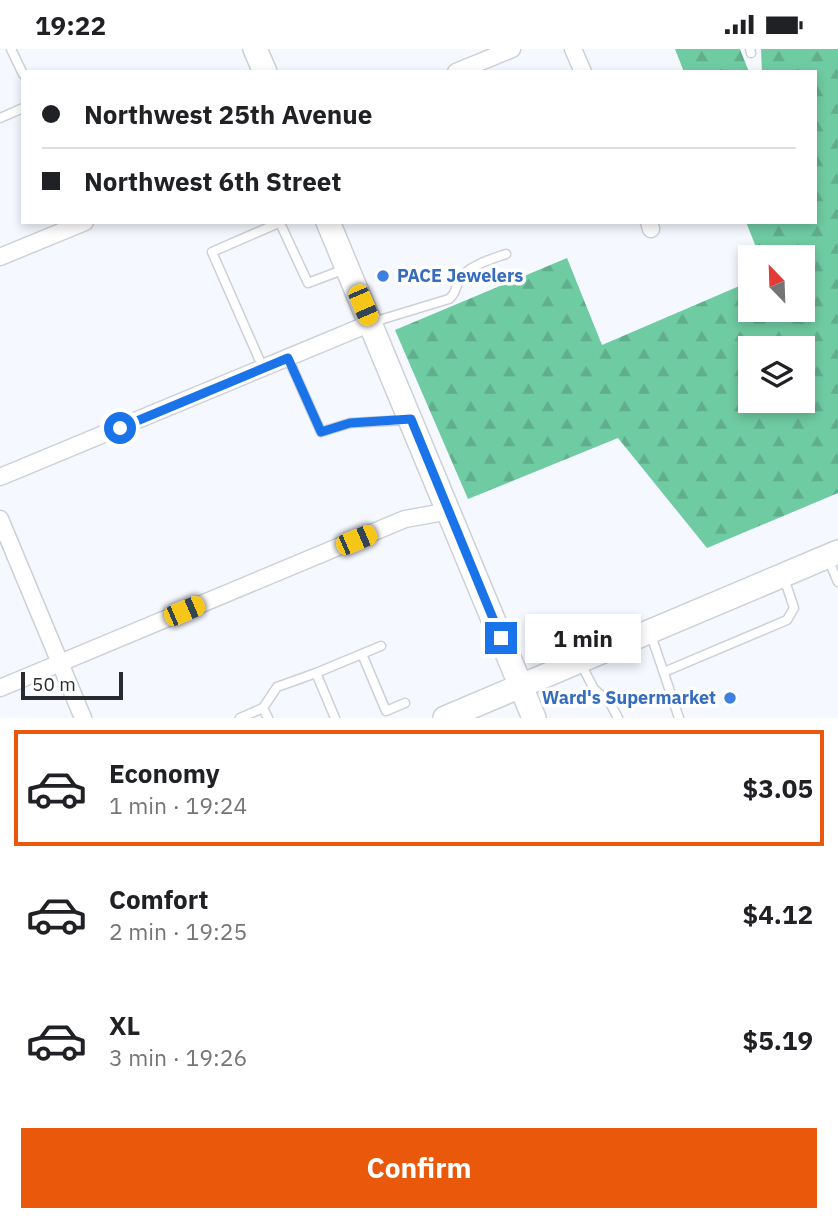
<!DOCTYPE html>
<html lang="en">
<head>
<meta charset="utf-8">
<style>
	:root { --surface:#fff; --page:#f2f2f2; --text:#202124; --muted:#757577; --line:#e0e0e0; --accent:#ea580c }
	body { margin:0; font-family:"IBM Plex Sans",sans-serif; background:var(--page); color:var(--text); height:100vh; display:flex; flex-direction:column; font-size:26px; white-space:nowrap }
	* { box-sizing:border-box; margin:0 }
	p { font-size:23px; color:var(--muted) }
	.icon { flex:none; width:38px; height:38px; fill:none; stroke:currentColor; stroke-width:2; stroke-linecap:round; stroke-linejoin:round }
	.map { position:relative; height:669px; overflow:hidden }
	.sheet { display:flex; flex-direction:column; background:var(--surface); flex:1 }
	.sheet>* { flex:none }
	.top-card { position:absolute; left:21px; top:21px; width:796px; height:154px; border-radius:0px; box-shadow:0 4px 10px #0003; display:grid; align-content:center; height:154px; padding:0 21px; background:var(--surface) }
	.needle { width:46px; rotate:337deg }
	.buttons { position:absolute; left:738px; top:196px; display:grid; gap:14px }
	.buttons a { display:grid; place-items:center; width:77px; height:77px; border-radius:0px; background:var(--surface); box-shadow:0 4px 10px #0003; font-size:35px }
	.scale { position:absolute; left:21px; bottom:18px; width:102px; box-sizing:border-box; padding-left:7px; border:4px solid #2a2b2e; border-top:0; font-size:19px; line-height:24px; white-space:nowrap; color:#2a2b2e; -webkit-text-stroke:5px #fff; paint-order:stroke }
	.end { position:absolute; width:32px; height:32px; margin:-16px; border:9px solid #1a73e8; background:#fff; box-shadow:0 0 0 4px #fff }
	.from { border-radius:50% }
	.bubble { position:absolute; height:49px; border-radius:0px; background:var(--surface); box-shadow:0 4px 10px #0003; font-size:23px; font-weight:700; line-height:49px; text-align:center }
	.car { position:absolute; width:21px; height:42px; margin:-21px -10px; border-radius:9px; box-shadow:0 0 5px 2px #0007; background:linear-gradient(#f5c518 24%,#345 0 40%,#f5c518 0 76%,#345 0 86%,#f5c518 0) }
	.top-card b { display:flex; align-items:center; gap:24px; height:66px; font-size:26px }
	.top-card b+b { border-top:2px solid var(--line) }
	.top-card i { width:18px; height:18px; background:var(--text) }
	ul { padding:12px 0 0; list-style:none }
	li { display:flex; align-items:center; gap:21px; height:116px; margin:0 14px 10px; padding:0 7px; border:4px solid transparent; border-radius:0px }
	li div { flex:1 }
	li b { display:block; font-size:26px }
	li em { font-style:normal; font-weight:700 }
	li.active { border-color:var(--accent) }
	li>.icon { width:63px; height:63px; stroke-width:1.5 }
	.button { display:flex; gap:14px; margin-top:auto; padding:14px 21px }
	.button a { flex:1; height:80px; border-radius:0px; background:var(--accent); color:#fff; font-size:28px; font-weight:700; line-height:80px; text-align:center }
	.status { display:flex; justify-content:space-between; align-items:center; height:49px; padding:0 35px; background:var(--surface); direction:ltr }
	.status svg { height:19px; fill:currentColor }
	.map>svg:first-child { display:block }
	.forest { fill:url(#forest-firs); fill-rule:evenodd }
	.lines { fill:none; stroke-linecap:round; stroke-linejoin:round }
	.lane-casing { stroke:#cdd0d7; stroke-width:11 }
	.street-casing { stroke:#cdd0d7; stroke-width:19 }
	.secondary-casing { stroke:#cdd0d7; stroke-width:26 }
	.lane { stroke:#fff; stroke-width:8 }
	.street { stroke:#fff; stroke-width:16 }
	.secondary { stroke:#fff; stroke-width:23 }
	.route { stroke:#1a73e8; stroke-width:9 }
	.shop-dot { fill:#3f7fe0; stroke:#fff; stroke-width:2.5 }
	.labels { text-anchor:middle; stroke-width:7; stroke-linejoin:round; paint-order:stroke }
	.shop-label { font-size:18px; font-weight:bold; fill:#366cbe; stroke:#fff; text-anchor:start }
</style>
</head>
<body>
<div class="status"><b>19:22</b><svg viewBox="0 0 49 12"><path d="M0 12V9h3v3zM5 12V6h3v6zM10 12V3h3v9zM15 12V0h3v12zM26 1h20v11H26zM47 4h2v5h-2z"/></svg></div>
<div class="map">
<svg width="838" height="669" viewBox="0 0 838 669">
	<defs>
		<pattern id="forest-firs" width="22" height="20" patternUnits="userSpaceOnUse" patternTransform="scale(1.75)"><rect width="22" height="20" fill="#6fcba2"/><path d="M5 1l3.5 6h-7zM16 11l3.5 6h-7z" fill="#60ae8c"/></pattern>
	</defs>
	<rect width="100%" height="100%" fill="#f5f8fe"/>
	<!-- forest -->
	<path class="forest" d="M 675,0 L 740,0 L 749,23 L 684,23 Z
		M 761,0 L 838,0 L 838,444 L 707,499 L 618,389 L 468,450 L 395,281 L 567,209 L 602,296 L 751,232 L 751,261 L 803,261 L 803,208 L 760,208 L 746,173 L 816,173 L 816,23 L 762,23 ZM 751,299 L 803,299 L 803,352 L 751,352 Z"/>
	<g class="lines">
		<!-- lane casing -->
		<g class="lane-casing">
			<path id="lane" d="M 11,0 L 23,25
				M 750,0 L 751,4
				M 0,69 L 23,59
				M 280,174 L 308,234 L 345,220
				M 373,273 L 449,250 C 457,244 455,237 460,230 C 469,216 492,210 506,205
				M 288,309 L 321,383 L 350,374 L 407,371
				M 263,319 L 212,203 L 281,173
				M 828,510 L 838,533
				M 651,586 L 679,669
				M 362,605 L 386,662 L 405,654
				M 581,615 L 594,640 L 610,654 L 618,669
				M 664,623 L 787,571 L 794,559 L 784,529
				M 263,659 L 268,669
				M 240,669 L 263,659 L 277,638 L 316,624
				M 335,669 L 316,624 L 381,597"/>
		</g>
		<!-- street casing -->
		<g class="street-casing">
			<path id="street" d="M 573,0 L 583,23
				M 456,23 L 512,0
				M 649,173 L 651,180
				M 0,208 L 85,173
				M 0,428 L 371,274
				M 0,470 L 83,669
				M 0,639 L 405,470 L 450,462"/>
		</g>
		<!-- secondary casing -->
		<g class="secondary-casing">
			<path id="secondary" d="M 255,0 L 265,23
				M 328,173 L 534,669
				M 445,669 L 838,503"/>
		</g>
		<!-- lane -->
		<use href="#lane" class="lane"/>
		<!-- street -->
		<use href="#street" class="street"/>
		<!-- secondary -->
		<use href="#secondary" class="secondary"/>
	</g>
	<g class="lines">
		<!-- route -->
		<path class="route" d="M 120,379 L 288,309 L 321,383 L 350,374 L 411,370 L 501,589"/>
	</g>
	<!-- markers -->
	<g class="shop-dot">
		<circle cx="383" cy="227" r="7"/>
		<circle cx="730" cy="649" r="7"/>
	</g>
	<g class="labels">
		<!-- shop labels -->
		<g class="shop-label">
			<text x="397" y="233">PACE Jewelers</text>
			<text x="716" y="655" text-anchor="end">Ward's Supermarket</text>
		</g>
	</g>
</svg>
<div class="buttons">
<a><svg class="needle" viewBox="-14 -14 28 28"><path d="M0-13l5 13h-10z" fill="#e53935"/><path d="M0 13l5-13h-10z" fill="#757577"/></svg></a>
<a><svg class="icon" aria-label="layers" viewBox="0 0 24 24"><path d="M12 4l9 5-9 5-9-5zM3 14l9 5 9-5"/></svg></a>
</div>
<div class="scale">50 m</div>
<i class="end from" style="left:120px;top:379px"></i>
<i class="end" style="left:501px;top:589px"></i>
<div class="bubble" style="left:525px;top:565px;width:116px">1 min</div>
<i class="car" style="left:363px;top:256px;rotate:157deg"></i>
<i class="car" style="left:356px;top:491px;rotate:67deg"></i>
<i class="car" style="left:184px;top:562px;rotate:67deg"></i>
<div class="top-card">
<b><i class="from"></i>Northwest 25th Avenue</b>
<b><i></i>Northwest 6th Street</b>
</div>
</div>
<section class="sheet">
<ul>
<li class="active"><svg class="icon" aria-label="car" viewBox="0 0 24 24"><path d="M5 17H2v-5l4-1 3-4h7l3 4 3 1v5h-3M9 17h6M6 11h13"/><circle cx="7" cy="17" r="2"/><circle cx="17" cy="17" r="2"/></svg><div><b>Economy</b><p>1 min · 19:24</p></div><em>$3.05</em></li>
<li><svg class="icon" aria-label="car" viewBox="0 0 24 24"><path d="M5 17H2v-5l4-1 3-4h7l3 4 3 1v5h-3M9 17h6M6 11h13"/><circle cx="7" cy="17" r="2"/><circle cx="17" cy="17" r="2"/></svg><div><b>Comfort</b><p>2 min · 19:25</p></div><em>$4.12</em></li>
<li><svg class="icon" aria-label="car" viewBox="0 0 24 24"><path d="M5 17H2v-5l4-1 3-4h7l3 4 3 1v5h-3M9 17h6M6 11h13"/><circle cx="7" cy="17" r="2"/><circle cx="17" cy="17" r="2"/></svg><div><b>XL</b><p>3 min · 19:26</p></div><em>$5.19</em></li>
</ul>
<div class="button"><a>Confirm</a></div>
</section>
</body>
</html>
